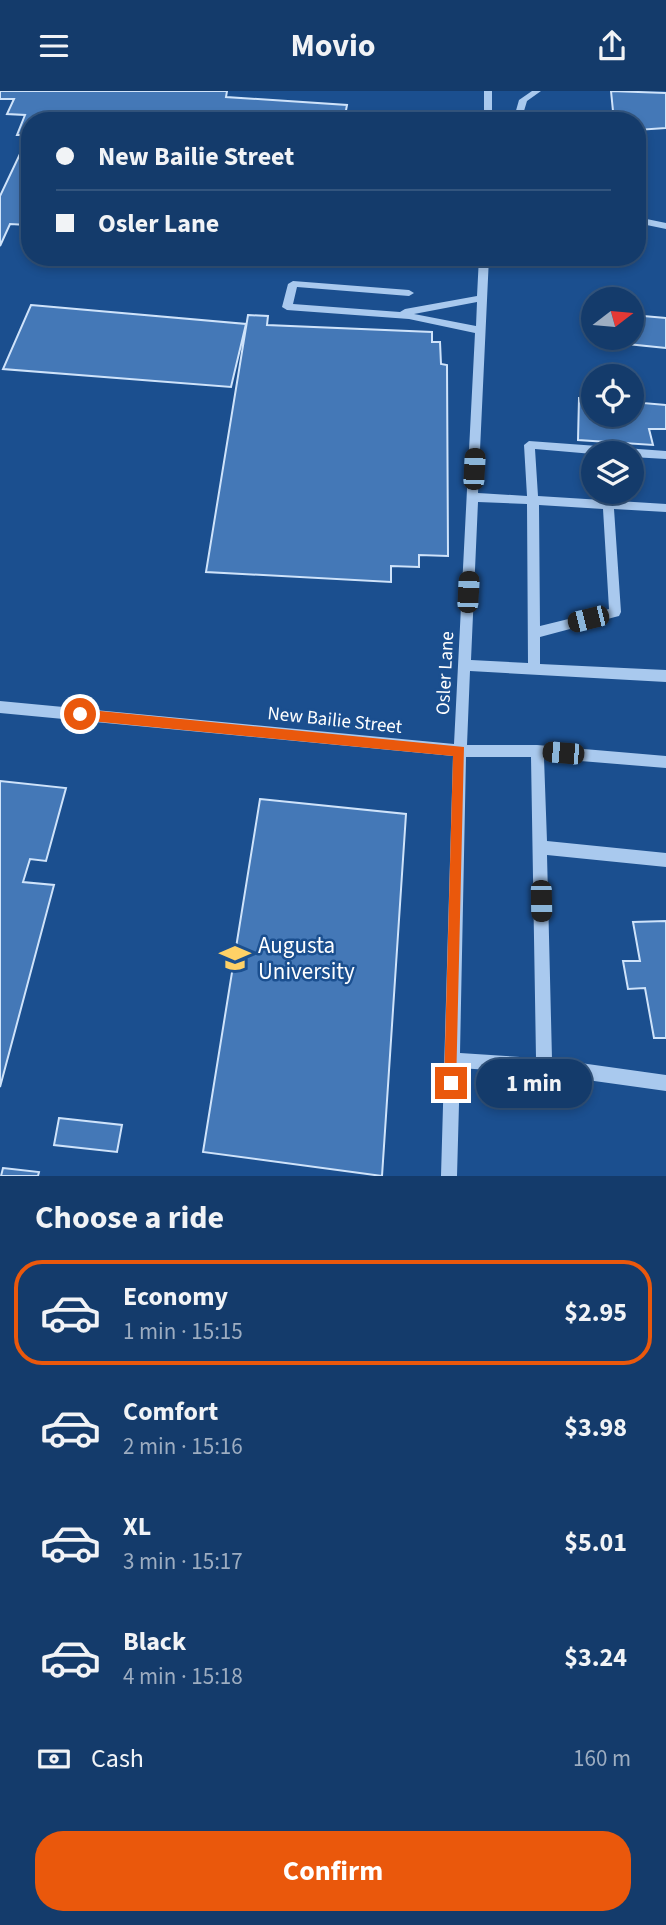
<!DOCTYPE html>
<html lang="en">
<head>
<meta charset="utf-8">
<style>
	:root { --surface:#143b6b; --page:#214673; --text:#f1f3f6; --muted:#9dadc1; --line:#33557e; --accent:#ea580c }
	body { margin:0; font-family:"Source Sans 3",sans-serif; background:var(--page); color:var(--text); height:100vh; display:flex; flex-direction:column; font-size:26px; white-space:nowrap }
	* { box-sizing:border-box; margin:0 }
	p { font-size:23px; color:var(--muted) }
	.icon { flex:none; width:38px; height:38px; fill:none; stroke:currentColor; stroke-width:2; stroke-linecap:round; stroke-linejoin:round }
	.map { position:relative; height:1085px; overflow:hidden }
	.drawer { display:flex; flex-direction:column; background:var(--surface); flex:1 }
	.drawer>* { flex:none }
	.hud { position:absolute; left:21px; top:21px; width:625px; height:154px; border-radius:28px; box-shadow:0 4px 10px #0003,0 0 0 2px var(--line); display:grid; align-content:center; height:154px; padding:0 35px; background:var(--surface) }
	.needle { width:46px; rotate:74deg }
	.tools { position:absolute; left:581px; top:196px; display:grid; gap:14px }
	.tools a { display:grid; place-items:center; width:63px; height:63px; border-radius:50%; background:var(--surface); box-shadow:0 4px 10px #0003,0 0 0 2px var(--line); font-size:35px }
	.end { position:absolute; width:32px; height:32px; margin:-16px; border:9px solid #ea580c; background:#fff; box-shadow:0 0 0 4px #fff }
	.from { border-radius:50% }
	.bubble { position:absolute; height:49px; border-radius:24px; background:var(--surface); box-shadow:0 4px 10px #0003,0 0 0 2px var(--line); font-size:23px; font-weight:700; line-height:49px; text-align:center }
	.car { position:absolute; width:21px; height:42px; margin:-21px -10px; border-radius:9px; box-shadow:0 0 5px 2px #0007; background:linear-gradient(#222 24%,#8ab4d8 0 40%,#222 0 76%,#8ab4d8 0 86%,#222 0) }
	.hud b { display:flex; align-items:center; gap:24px; height:66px; font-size:26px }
	.hud b+b { border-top:2px solid var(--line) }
	.hud i { width:18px; height:18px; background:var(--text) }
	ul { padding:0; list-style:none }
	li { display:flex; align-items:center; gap:21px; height:105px; margin:0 14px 10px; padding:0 21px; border:4px solid transparent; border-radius:28px }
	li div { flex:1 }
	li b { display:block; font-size:26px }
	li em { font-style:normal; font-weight:700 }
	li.on { border-color:var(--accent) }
	li>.icon { width:63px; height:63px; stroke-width:1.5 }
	h2 { padding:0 35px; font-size:32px; line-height:84px }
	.pay { display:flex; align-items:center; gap:18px; height:77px; padding:0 35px; font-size:26px }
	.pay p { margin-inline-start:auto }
	.primary-button { display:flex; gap:14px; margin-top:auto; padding:14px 35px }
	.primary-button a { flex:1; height:80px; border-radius:28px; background:var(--accent); color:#fff; font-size:28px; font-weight:700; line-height:80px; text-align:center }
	header { display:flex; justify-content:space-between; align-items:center; height:91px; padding:0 35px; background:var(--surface); font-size:32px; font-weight:700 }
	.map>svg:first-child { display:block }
	.building { fill:#4478b7; stroke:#cfe3fa; stroke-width:2 }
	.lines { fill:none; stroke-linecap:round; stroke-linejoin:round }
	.minor { fill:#a9c9ee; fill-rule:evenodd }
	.route { fill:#ea580c }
	.labels { text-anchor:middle; stroke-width:5; stroke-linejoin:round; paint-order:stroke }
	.street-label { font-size:19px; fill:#fff; stroke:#1b4f8f }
	.near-poi-label { font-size:23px; fill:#fff; stroke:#1b4f8f; text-anchor:start }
</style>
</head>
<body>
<header><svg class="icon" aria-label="menu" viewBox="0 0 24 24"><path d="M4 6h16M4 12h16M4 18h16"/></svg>Movio<svg class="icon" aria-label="share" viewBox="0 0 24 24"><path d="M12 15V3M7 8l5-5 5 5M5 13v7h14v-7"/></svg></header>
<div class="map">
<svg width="666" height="1085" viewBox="0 0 666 1085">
	<rect width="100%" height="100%" fill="#1b4f8f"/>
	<!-- building -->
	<path class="building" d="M 0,0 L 227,0 L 226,6 L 347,14 L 344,30 L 30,30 L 30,144 L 21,143 L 27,134 L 10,133 L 0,155 L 0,105 L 29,44 L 17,44 L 25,24 L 7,23 L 14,8 L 0,8 Z
		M 611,0 L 666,2 L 666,37 L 637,39 L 637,30 L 614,30 Z
		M 293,166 L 428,166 L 427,175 Z
		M 31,214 L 246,233 L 231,296 L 3,278 Z
		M 248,224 L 268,225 L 267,234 L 432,241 L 432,251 L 440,251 L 441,273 L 447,274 L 448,465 L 419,464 L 419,476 L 391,475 L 391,491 L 206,481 Z
		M 632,224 L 666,227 L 666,257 L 608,251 L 608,247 L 632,247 Z
		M 579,307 L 593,308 L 593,324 L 632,324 L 632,311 L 666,314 L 666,338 L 649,338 L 653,354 L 578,349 Z
		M 0,690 L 66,697 L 46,770 L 30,768 L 23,791 L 54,794 L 0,996 Z
		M 260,708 L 406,723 L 382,1085 L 203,1061 Z
		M 666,830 L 666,947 L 654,947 L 645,897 L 628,898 L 623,870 L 640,870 L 633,831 Z
		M 59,1027 L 122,1034 L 117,1061 L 54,1054 Z
		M 3,1077 L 39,1081 L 38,1085 L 1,1085 Z"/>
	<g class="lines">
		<!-- minor -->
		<path class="minor" d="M 484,0 L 492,0 L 492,30 L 484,30 Z
			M 532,0 L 541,0 L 527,10 L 521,30 L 513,30 L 519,9 Z
			M 637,126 L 666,132 L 666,138 L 637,132 Z
			M 479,166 L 489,166 L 478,402 L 527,405 L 524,354 L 529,350 L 666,360 L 666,368 L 632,366 L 632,362 L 593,363 L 535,358 L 538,405 L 666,413 L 666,421 L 614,418 L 621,521 L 619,525 L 615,526 L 540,546 L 540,573 L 666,579 L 666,591 L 470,580 L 467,654 L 537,654 L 666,665 L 666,677 L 544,667 L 547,750 L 666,762 L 666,776 L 547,764 L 552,968 L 666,984 L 666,1000 L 544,983 L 460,977 L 457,1085 L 441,1085 L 453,665 L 0,622 L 0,610 L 454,653 L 475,242 L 409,228 L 287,219 L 282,216 L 288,193 L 293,190 L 409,199 L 414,202 L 409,205 L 297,196 L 293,213 L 400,221 L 405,218 L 477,205 ZM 477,211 L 476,235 L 414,223 ZM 478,411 L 527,413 L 528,572 L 471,569 ZM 539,414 L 603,418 L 609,518 L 540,535 ZM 466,666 L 531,666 L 536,967 L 460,962 Z"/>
	</g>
	<!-- route -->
	<path class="route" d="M 80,618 L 464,656 L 456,997 L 451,1000 L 446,997 L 444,992 L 453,665 L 80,629 L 74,623 Z"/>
	<!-- icons -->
	<defs>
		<g id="university-bare" transform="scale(2.415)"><path d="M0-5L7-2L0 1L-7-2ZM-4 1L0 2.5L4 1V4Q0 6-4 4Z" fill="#ffd166" stroke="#1b4f8f" stroke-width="2.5" paint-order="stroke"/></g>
	</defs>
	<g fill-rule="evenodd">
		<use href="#university-bare" x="235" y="867"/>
	</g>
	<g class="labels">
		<!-- street labels -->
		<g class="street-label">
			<text transform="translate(444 582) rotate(-87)" y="7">Osler Lane</text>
			<text transform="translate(335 628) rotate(6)" y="7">New Bailie Street</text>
		</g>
		<!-- near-poi labels -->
		<g class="near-poi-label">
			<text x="258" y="862">Augusta<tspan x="258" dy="26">University</tspan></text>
		</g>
	</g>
</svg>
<div class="tools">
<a><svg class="needle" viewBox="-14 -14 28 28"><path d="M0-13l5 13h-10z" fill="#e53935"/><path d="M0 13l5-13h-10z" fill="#9dadc1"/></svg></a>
<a><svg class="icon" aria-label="locate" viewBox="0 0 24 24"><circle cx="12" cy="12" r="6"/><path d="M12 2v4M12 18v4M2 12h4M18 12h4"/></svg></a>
<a><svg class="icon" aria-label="layers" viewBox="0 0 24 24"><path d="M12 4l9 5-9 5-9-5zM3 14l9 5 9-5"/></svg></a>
</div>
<i class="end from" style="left:80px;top:623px"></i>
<i class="end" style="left:451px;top:992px"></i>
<div class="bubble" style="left:476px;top:968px;width:116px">1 min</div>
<i class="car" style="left:474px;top:378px;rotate:3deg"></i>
<i class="car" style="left:468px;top:501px;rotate:3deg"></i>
<i class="car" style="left:588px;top:528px;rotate:256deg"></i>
<i class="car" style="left:563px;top:662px;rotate:275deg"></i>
<i class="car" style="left:541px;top:810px;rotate:179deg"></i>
<div class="hud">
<b><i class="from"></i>New Bailie Street</b>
<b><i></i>Osler Lane</b>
</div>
</div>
<section class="drawer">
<h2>Choose a ride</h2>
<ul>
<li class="on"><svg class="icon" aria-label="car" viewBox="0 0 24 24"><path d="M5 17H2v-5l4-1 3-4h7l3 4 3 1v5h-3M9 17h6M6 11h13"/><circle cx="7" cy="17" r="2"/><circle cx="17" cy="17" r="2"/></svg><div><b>Economy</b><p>1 min · 15:15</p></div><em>$2.95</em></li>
<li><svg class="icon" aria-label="car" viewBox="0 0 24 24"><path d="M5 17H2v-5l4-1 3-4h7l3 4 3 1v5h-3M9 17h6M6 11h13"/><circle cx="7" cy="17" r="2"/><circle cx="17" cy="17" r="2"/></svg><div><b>Comfort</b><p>2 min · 15:16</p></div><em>$3.98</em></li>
<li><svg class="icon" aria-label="car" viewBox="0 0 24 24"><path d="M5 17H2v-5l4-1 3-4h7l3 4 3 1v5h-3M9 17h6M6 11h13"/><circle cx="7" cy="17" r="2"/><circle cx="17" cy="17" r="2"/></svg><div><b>XL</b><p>3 min · 15:17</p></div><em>$5.01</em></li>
<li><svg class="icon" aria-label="car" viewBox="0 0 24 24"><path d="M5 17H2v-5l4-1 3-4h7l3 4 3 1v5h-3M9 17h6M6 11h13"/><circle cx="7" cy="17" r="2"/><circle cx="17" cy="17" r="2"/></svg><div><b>Black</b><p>4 min · 15:18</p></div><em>$3.24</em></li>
</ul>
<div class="pay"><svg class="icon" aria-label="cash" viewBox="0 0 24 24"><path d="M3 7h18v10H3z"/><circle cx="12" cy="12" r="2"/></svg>Cash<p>160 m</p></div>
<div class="primary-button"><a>Confirm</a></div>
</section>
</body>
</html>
